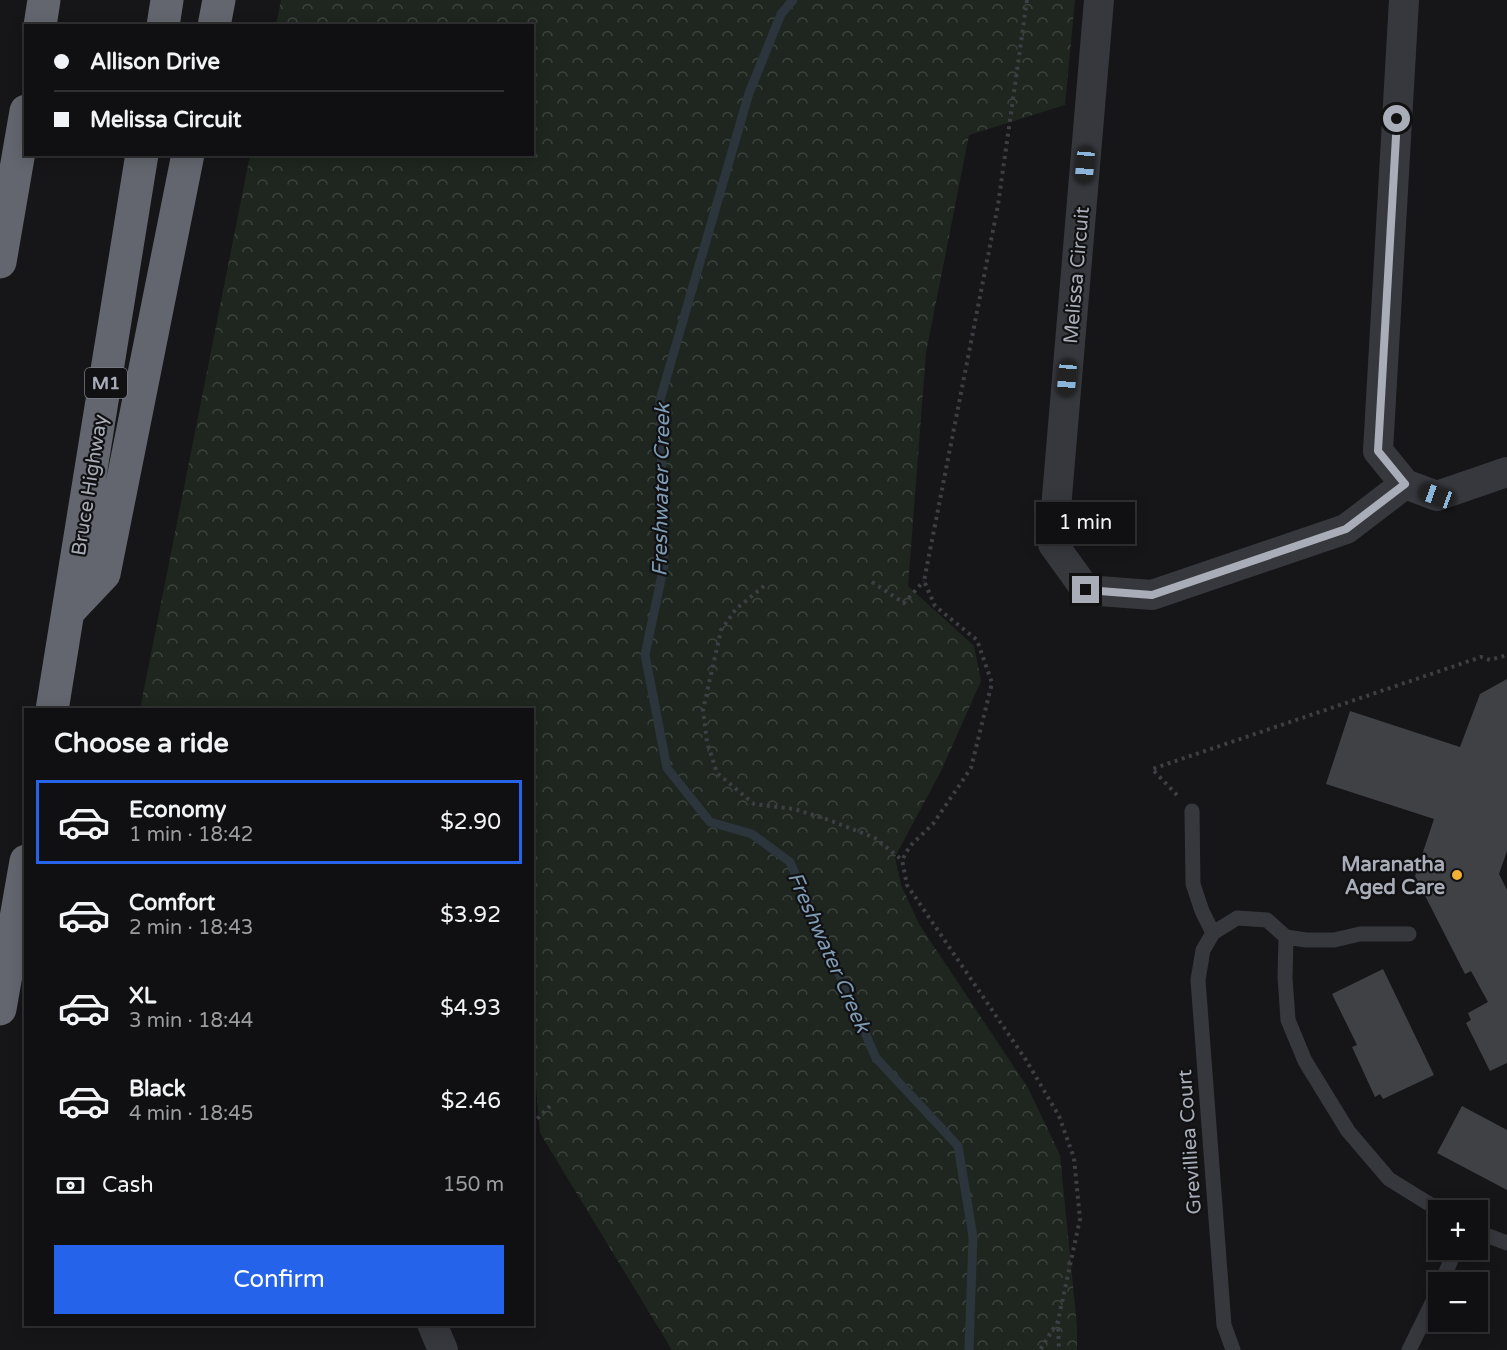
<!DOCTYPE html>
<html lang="en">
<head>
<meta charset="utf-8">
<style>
	:root { --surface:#101012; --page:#19191b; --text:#f1f3f6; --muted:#9c9d9f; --line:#303032; --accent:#2563eb }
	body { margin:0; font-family:"Varela Round",sans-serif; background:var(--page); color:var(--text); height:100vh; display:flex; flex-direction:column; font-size:22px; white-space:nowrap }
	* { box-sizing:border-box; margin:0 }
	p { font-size:20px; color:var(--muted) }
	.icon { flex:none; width:33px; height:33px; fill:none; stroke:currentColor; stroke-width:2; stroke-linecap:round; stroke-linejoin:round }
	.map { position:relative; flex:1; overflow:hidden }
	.side { position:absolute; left:24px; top:708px; width:510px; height:618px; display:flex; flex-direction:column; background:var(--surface); border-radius:0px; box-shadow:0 3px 15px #0003,0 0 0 2px var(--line) }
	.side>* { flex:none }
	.guide { position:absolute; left:24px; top:24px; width:510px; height:132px; border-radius:0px; box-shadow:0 3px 15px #0003,0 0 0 2px var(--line); display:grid; align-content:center; height:132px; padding:0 30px; background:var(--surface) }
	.fabs { position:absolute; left:1428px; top:1200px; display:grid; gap:12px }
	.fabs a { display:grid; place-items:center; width:60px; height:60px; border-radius:0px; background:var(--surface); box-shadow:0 3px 15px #0003,0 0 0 2px var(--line); font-size:30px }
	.end { position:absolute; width:27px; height:27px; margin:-14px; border:8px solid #a8adb8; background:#111; box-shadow:0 0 0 3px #111 }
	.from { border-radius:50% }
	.bubble { position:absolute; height:42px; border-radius:0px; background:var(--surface); box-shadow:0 3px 15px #0003,0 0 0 2px var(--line); font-size:20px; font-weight:600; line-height:42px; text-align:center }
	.car { position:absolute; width:18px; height:36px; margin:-18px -9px; border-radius:8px; box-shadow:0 0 4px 2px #0007; background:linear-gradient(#222 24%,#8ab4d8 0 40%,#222 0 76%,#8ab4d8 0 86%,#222 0) }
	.guide b { display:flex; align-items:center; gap:21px; height:57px; font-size:22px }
	.guide b+b { border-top:2px solid var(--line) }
	.guide i { width:15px; height:15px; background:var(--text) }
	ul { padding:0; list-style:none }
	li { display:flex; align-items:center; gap:18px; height:84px; margin:0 12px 9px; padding:0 18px; border:3px solid transparent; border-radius:0px }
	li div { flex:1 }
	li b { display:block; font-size:22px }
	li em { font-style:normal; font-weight:600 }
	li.selected { border-color:var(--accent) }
	li>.icon { width:54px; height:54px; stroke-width:1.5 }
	h2 { padding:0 30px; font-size:27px; line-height:72px }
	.pay { display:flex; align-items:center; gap:15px; height:66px; padding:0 30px; font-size:22px }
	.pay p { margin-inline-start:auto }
	.button { display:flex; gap:12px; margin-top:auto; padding:12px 30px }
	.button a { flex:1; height:69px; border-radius:0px; background:var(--accent); color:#fff; font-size:24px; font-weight:600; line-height:69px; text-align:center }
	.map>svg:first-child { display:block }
	.forest { fill:url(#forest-crowns) }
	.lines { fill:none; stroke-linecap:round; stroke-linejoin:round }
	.stream { stroke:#2c353c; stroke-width:9 }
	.building { fill:#404145 }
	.path { stroke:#3d3f44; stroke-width:4; stroke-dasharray:3 4.5; stroke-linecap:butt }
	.lane { stroke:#37383d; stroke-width:15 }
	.street { stroke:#37383d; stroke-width:30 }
	.highway { stroke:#63666e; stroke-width:33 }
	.route { stroke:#a8adb8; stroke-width:8 }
	.poi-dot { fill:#f2b134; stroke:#111113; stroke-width:2 }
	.labels { text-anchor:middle; stroke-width:4.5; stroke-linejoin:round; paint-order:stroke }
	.shield { fill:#111113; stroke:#7b7e86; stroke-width:1.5 }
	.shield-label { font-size:18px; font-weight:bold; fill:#a8adb8 }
	.street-label { font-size:20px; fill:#a8adb8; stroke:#111113 }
	.poi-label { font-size:20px; font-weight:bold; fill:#a8adb8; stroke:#111113; text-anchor:end }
	.water-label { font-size:21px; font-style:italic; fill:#7f9bb3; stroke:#111113 }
</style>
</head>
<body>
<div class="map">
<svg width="1507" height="1350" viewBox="0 0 1507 1350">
	<defs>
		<pattern id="forest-crowns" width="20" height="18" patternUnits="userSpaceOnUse" patternTransform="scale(1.5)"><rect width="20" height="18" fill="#1e261f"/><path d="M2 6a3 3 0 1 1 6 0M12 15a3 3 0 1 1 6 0" fill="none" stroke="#3c433d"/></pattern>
	</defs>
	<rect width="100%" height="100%" fill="#161618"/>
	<!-- forest -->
	<path class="forest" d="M 281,0 L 1075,0 L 1065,105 L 969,135 L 926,353 L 908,586 L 974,646 L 981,681 L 941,771 L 895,857 L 901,885 L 919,924 L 1028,1088 L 1060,1155 L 1077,1326 L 1077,1350 L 672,1350 L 540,1133 L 532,1040 L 532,710 L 140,709 L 250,155 L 532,154 L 532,26 L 276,25 Z"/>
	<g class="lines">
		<!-- stream -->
		<path class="stream" d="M 793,0 L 781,14 L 749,93 L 660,400 L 664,565 L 645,655 L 667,768 L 710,822 L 752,834 L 790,862 L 876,1058 L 958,1146 L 973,1237 L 969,1350"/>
	</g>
	<!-- building -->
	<path class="building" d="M 1507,679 L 1507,851 L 1499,874 L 1507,890 L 1507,1063 L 1490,1071 L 1466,1023 L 1471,1020 L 1468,1013 L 1488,1002 L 1471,971 L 1465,974 L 1415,876 L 1434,819 L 1326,784 L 1350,711 L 1460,747 L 1480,694 Z
		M 1383,969 L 1434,1075 L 1383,1099 L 1380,1094 L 1375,1097 L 1352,1047 L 1357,1045 L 1332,994 Z
		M 1462,1106 L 1507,1130 L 1507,1190 L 1437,1153 Z"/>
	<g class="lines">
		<!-- path -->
		<path class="path" d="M 1027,0 L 998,205 L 924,581 L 935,606 L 977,640 L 992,683 L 971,768 L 933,824 L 910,846 L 902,860 L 907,885 L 1026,1060 L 1059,1116 L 1074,1158 L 1080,1219 L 1058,1321 L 1040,1350
			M 872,582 L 904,603 L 924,581
			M 764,586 L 736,609 L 721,630 L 703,710 L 707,742 L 717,773 L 754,804 L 794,809 L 829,820 L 875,838 L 902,860
			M 1177,795 L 1152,769 L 1481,657 L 1490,660 L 1507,655
			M 532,1124 L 550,1106
			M 1058,1321 L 1059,1350"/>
		<!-- lane -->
		<path class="lane" d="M 1192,811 L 1193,884 L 1202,911 L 1213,933 L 1203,950 L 1198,980 L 1224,1325 L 1233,1350
			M 1213,933 L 1237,918 L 1267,920 L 1286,937 L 1306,940 L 1334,940 L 1360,934 L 1409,934
			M 1286,937 L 1285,977 L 1288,1020 L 1305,1061 L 1348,1131 L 1389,1179 L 1439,1210
			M 1478,1232 L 1507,1243
			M 1442,1282 L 1455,1250
			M 1409,1350 L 1438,1291"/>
		<!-- street -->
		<path class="street" d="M 1099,0 L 1053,544 L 1086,590 L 1152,595 L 1346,529 L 1405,484
			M 1404,0 L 1378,451 L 1405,484 L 1437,496 L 1507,472
			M 432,1324 L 443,1350"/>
		<!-- highway -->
		<path class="highway" d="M 40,26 L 44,0
			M 163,26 L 167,0
			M 214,26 L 219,0
			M 0,262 L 26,111
			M 69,611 L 104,574 L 188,154
			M 52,710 L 142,154
			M 0,1009 L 26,861"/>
	</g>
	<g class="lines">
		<!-- route -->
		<path class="route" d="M 1086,590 L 1152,595 L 1346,529 L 1405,484 L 1378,451 L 1397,119"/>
	</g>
	<!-- markers -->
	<circle class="poi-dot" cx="1457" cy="875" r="6"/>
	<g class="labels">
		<!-- shield labels -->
		<rect class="shield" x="85" y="368" width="42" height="30" rx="4.5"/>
		<g class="shield-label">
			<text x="106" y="389">M1</text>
		</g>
		<!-- street labels -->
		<g class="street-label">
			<text transform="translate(1076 275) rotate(-85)" y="7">Melissa Circuit</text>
			<text transform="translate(89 485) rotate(-81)" y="7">Bruce Highway</text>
			<text transform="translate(1189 1142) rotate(-94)" y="7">Grevilliea Court</text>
		</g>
		<!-- poi labels -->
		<g class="poi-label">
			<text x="1445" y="871">Maranatha<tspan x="1445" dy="23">Aged Care</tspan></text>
		</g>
		<!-- water labels -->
		<g class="water-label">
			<text transform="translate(661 490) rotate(-89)" y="7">Freshwater Creek</text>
			<text transform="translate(829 952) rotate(66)" y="7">Freshwater Creek</text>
		</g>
	</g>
</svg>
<div class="fabs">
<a>+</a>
<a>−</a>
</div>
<i class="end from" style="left:1397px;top:119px"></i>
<i class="end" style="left:1086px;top:590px"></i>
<div class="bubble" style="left:1036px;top:502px;width:99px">1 min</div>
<i class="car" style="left:1085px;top:165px;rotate:185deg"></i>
<i class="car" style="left:1067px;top:378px;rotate:185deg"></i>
<i class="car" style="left:1437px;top:496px;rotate:290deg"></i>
<div class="guide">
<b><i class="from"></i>Allison Drive</b>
<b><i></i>Melissa Circuit</b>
</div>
<section class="side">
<h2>Choose a ride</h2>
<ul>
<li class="selected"><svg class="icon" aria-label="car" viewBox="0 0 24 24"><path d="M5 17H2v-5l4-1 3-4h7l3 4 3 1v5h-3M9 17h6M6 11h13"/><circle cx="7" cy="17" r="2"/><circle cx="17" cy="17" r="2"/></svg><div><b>Economy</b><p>1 min · 18:42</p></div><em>$2.90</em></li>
<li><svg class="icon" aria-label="car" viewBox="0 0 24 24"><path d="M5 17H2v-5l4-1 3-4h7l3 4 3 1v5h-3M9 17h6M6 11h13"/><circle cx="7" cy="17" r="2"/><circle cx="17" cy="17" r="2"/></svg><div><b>Comfort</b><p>2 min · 18:43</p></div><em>$3.92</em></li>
<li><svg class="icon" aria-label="car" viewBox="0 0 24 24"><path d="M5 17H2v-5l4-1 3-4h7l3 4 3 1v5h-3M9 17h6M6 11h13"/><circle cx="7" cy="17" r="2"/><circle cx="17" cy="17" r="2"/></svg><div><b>XL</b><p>3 min · 18:44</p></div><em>$4.93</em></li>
<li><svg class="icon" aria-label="car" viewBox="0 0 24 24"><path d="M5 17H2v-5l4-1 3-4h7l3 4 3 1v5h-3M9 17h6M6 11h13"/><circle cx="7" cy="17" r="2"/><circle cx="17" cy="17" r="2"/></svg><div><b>Black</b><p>4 min · 18:45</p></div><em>$2.46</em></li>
</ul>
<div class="pay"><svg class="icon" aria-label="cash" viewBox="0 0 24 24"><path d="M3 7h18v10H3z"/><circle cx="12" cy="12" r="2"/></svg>Cash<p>150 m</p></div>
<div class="button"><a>Confirm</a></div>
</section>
</div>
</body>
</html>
